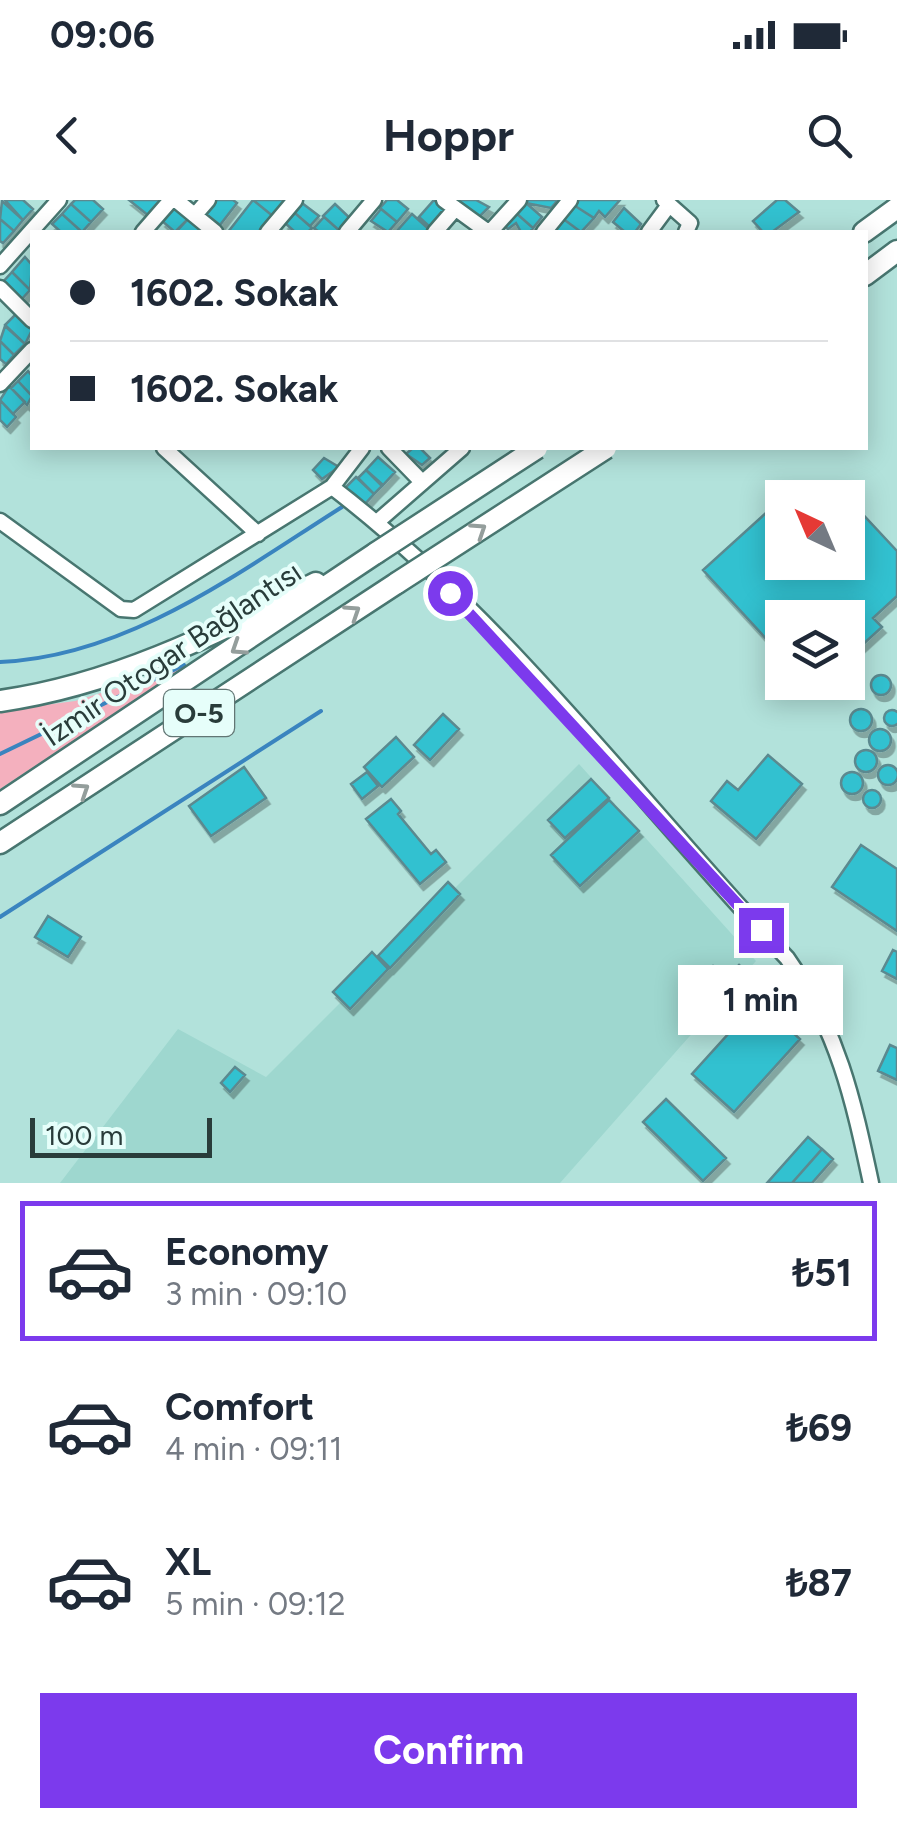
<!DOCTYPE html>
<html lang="en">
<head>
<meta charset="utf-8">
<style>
	:root { --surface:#fff; --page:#f6f6f7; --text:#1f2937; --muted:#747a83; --line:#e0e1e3; --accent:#7c3aed }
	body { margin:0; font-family:Figtree,sans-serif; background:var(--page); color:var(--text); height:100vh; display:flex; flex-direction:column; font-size:38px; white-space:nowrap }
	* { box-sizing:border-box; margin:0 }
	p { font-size:32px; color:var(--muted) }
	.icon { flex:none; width:55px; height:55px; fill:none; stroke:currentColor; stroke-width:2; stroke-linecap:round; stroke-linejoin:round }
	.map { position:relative; height:983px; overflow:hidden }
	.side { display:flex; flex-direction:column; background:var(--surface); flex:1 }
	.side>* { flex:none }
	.banner { position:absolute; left:30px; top:30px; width:838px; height:220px; border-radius:0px; box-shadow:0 5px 25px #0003; display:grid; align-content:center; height:220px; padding:0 40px; background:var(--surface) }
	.needle { width:65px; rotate:316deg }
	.buttons { position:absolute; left:765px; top:280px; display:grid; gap:20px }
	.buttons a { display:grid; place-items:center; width:100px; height:100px; border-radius:0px; background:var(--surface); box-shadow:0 5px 25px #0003; font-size:50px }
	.scale { position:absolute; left:30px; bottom:25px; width:182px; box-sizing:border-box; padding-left:10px; border:5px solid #293c3a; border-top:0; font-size:28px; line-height:35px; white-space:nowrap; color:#293c3a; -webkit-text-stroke:8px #e6fefa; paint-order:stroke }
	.end { position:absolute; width:45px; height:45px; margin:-22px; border:12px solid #7c3aed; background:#fff; box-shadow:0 0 0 5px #fff }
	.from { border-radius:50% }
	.bubble { position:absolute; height:70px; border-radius:0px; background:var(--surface); box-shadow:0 5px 25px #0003; font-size:32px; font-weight:700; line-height:70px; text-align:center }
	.banner b { display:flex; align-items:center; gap:35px; height:95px; font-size:38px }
	.banner b+b { border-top:2px solid var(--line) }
	.banner i { width:25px; height:25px; background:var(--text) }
	ul { padding:18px 0 0; list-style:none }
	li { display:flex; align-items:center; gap:30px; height:140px; margin:0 20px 15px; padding:0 20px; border:5px solid transparent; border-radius:0px }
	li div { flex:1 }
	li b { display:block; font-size:38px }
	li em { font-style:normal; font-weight:700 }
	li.selected { border-color:var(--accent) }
	li>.icon { width:90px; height:90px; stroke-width:1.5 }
	.action { display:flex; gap:20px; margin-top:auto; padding:20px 40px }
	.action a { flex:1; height:115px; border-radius:0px; background:var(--accent); color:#fff; font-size:40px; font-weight:700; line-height:115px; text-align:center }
	.status { display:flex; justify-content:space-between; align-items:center; height:70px; padding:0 50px; background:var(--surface); direction:ltr }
	.status svg { height:28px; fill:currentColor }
	header { display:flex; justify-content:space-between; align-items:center; height:130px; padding:0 40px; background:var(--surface); font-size:45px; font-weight:700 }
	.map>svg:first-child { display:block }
	.built { fill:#9ed7cf }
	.green { fill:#f4b0be }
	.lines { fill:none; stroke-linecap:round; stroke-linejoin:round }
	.stream { stroke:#3a84bf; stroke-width:4 }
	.building { fill:#32c1d0; stroke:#5b898f; stroke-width:2.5; filter:url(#shadow) }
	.minor-casing { stroke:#487670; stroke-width:19 }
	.highway-casing { stroke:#487670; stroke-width:25 }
	.minor { stroke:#fff; stroke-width:14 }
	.highway { stroke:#fff; stroke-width:20 }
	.highway-bridge-casing { stroke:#487670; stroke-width:25; stroke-linecap:butt }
	.highway-bridge { stroke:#fff; stroke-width:20 }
	.oneway { stroke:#949e9c }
	.route { stroke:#7c3aed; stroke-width:12 }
	.labels { text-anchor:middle; stroke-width:8; stroke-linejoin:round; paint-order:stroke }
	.shield { fill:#e6fefa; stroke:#627674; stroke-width:2.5 }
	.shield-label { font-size:28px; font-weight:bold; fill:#293c3a }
	.street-label { font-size:30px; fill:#293c3a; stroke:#e6fefa }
</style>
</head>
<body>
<div class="status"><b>09:06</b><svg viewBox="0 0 49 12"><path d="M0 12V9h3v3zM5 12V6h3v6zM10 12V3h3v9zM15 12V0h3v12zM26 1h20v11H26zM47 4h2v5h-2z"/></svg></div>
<header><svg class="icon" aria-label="back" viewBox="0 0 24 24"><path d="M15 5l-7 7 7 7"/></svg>Hoppr<svg class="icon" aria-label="search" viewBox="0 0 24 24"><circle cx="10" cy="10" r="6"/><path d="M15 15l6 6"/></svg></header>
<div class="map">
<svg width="897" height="983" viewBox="0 0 897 983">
	<defs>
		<filter id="shadow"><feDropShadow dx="3.5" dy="6" stdDeviation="0" flood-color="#0004"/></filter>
	</defs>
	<rect width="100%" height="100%" fill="#b2e2db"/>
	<!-- built -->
	<path class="built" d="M 579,564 L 756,761 L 560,983 L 60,983 L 178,829 L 266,877 Z"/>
	<!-- green -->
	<path class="green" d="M 188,466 L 0,589 L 0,511 L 75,501 Z"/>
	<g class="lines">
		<!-- stream -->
		<path class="stream" d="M 0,462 C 127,457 239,372 342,307
			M 0,554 L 184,465
			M 0,717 L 321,511"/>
	</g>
	<!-- building -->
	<path class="building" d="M 5,0 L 23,0 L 33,9 L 23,20 Z
		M 75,0 L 93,0 L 103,9 L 91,22 L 71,4 Z
		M 129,0 L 163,0 L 149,16 Z
		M 211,0 L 233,0 L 237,3 L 220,25 L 202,11 Z
		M 253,0 L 287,0 L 274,17 Z
		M 253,0 L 274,17 L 262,32 L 228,32 Z
		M 298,0 L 319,16 L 310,26 L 290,9 Z
		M 387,0 L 397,0 L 408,9 L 397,22 L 380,8 Z
		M 434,0 L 447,10 L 431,28 L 419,17 Z
		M 459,0 L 476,0 L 489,7 L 477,19 L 453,5 Z
		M 528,0 L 558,0 L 551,8 L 526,3 Z
		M 575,0 L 620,0 L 605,17 L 599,11 L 594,18 L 572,4 Z
		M 777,0 L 785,0 L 799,12 L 772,32 L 763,32 L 753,21 Z
		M 2,1 L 23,20 L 14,31 L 0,19 Z
		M 526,3 L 542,17 L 533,28 L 516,13 Z
		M 71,4 L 91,22 L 82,32 L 62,14 Z
		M 335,4 L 353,21 L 341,32 L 323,16 Z
		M 572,4 L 594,18 L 581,32 L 562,18 Z
		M 176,6 L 189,18 L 175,32 L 162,21 Z
		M 624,8 L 641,24 L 635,32 L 625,32 L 613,22 Z
		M 381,9 L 397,22 L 388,32 L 371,21 Z
		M 295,13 L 312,28 L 308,32 L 295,32 L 285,23 Z
		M 516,13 L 533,28 L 530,32 L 521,32 L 516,23 L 508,29 L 504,26 Z
		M 62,14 L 82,32 L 61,32 L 52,24 Z
		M 412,14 L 432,32 L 396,32 Z
		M 190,17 L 204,30 L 202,32 L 176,32 Z
		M 324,17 L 341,32 L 319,32 L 314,28 Z
		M 562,18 L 581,32 L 553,31 Z
		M 0,19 L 14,31 L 3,43 L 0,41 Z
		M 25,57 L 32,65 L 30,90 L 12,72 Z
		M 12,72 L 30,90 L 20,101 L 2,83 Z
		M 16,114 L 32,130 L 25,144 L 5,125 Z
		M 5,126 L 25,144 L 14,155 L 0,141 Z
		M 0,141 L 14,155 L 6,164 L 0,159 Z
		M 28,171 L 32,176 L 32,196 L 18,181 Z
		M 18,181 L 32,196 L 27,205 L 11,188 Z
		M 9,186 L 25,202 L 13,214 L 0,200 Z
		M 0,200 L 16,217 L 7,227 L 0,220 Z
		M 413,248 L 420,248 L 430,258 L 422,265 L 406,254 Z
		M 378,257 L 395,272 L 383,285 L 366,270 Z
		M 324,258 L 339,267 L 322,279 L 313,270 Z
		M 366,270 L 382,286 L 374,294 L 358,278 Z
		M 356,277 L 374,294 L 364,305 L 345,288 Z
		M 842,292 L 897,351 L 897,396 L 873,418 L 882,427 L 848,458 L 848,418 L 782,418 L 782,456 L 703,370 L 767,312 L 782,324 L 782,362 L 848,362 L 848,298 L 836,298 Z
		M871 485a10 10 0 1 1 20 0a10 10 0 1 1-20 0Z
		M850 520a11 11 0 1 1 22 0a11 11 0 1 1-22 0Z
		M884 518a8 8 0 1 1 16 0a8 8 0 1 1-16 0Z
		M 443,514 L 459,529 L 430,560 L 414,545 Z
		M869 540a11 11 0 1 1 22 0a11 11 0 1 1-22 0Z
		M 396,537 L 414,557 L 382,587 L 364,567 Z
		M855 561a11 11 0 1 1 22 0a11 11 0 1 1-22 0Z
		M 768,555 L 802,584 L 756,639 L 711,601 L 727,581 L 738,590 Z
		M878 575a10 10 0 1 1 20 0a10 10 0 1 1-20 0Z
		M 244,567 L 266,598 L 211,636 L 189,606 Z
		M841 583a11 11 0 1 1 22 0a11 11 0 1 1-22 0Z
		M 367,572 L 378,586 L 362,599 L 351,584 Z
		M 591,579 L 609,598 L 565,638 L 548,620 Z
		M863 599a9 9 0 1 1 18 0a9 9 0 1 1-18 0Z
		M 391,599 L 401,611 L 398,614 L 431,654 L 436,650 L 446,662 L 420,684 L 366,619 Z
		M 609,600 L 639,631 L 580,686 L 551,655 Z
		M 861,645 L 897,669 L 897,731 L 832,687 Z
		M 448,682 L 460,694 L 390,768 L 378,756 Z
		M 48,716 L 81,737 L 68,757 L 35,737 Z
		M 893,750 L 897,752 L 897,779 L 882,771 Z
		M 372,752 L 388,769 L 350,809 L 333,792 Z
		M 739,765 L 746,772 L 725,792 L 720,787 L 711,795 L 698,781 L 713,766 L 725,779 Z
		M 758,801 L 800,839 L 734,912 L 692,874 Z
		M 890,845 L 897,848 L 897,880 L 878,871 Z
		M 235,867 L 245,875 L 230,892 L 221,883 Z
		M 666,899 L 726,958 L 703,981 L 643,922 Z
		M 808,937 L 822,949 L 792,983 L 767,983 Z
		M 822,949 L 833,959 L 812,983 L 792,983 Z"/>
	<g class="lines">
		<!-- minor casing -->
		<g class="minor-casing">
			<path id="minor" d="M 176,0 L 215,32
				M 444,0 L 488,32
				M 664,0 L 690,23 L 686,32
				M 195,15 L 208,0
				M 143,32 L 171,0
				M 268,32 L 295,0
				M 347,32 L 374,0
				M 435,32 L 455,9
				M 490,32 L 519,0
				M 544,32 L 570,0
				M 649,32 L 669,5
				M 0,66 L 59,0
				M 0,88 L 32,120
				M 0,184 L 32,150
				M 164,248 L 258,334
				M 389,248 L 422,282
				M 332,287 C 504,419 638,600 787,758 C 838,830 853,899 871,983
				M 0,321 L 121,409 L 134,410 L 332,287 L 362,248
				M 377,322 L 462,248"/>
		</g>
		<!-- highway casing -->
		<g class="highway-casing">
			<path id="highway" d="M 864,32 L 897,8
				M 865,75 L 897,51
				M 0,501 C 114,485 214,434 316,383
				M 0,604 L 376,353
				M 0,643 L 397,383"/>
		</g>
		<!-- minor -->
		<use href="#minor" class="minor"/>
		<!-- highway -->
		<use href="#highway" class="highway"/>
		<!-- highway-bridge casing -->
		<g class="highway-bridge-casing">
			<path id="highway-bridge" d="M 376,353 L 537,248
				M 397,383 L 606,248"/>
		</g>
		<!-- highway-bridge -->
		<use href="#highway-bridge" class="highway-bridge"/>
	</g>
	<!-- one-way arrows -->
	<defs><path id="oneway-chevron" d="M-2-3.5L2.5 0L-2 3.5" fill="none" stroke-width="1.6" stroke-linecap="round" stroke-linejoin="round" transform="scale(2.5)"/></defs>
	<g class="oneway">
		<use href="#oneway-chevron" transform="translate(479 330) rotate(-33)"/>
		<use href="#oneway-chevron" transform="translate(353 412) rotate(-33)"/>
		<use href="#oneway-chevron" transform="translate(238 448) rotate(147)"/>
		<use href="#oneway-chevron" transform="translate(82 590) rotate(-33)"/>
	</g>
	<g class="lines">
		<!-- route -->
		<path class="route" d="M 450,393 L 761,730"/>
	</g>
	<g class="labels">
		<!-- shield labels -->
		<rect class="shield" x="164" y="490" width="70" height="46" rx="8"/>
		<g class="shield-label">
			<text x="199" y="523">O-5</text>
		</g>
		<!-- street labels -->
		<g class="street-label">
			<text transform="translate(172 454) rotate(-34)" y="10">İzmir Otogar Bağlantısı</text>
		</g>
	</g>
</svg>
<div class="buttons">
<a><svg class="needle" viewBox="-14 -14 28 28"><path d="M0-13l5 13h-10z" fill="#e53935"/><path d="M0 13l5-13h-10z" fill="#747a83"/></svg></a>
<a><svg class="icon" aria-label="layers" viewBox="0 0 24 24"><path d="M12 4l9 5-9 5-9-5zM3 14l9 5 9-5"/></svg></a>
</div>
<div class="scale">100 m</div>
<i class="end from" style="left:450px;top:393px"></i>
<i class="end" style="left:761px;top:730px"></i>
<div class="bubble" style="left:678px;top:765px;width:165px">1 min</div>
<div class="banner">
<b><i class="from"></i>1602. Sokak</b>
<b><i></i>1602. Sokak</b>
</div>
</div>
<section class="side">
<ul>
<li class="selected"><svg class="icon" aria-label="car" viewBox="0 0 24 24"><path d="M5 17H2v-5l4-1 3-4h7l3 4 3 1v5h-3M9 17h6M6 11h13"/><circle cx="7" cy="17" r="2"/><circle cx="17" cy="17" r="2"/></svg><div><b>Economy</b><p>3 min · 09:10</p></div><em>₺51</em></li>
<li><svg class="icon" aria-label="car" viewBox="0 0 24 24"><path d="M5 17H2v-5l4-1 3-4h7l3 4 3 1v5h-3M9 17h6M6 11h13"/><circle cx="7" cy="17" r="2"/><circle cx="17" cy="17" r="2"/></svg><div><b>Comfort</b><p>4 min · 09:11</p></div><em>₺69</em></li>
<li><svg class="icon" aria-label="car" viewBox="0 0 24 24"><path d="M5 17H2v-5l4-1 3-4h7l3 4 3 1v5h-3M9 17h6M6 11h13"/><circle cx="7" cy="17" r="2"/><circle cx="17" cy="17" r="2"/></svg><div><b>XL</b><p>5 min · 09:12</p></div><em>₺87</em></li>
</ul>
<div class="action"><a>Confirm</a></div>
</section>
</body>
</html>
